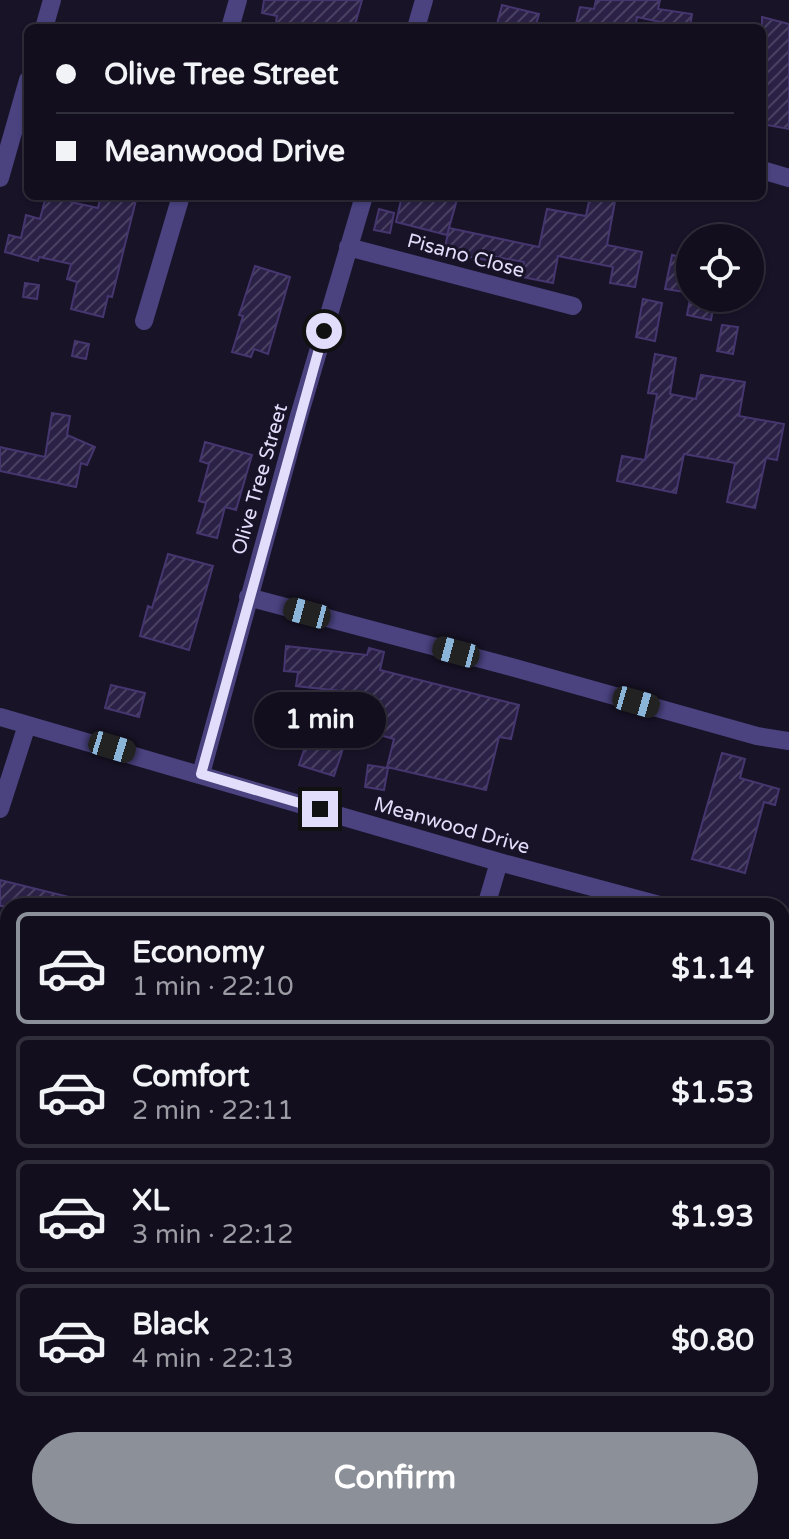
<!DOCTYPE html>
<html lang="en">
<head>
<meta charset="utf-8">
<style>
	:root { --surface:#120e1d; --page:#1f1c2a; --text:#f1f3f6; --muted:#9c9ca4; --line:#312e3b; --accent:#8c9099 }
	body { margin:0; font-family:"Varela Round",sans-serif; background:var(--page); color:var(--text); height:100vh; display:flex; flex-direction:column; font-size:30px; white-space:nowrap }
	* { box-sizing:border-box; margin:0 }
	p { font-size:26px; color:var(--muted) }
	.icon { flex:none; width:44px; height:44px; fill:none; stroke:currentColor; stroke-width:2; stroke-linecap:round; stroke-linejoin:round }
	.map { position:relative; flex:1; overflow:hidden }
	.side { position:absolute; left:0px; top:898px; width:790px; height:642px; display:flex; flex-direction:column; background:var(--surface); border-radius:24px 24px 0 0; box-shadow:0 2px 6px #0004,0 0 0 2px var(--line) }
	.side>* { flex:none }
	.banner { position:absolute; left:24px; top:24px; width:742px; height:176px; border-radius:12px; box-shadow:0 2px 6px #0004,0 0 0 2px var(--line); display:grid; align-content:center; height:176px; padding:0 32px; background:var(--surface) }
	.buttons { position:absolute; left:676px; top:224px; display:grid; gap:16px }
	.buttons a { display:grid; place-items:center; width:88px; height:88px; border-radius:50%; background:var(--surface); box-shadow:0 2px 6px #0004,0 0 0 2px var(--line); font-size:40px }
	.end { position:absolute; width:36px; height:36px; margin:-18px; border:10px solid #e2ddfb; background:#111; box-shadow:0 0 0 4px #111 }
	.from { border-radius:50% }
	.bubble { position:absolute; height:56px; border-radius:28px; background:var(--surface); box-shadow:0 2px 6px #0004,0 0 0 2px var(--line); font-size:26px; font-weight:700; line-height:56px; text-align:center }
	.car { position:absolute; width:24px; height:48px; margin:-24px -12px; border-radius:10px; box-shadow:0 0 6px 2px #0007; background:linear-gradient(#222 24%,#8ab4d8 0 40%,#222 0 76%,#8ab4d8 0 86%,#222 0) }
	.banner b { display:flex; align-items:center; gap:28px; height:76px; font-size:30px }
	.banner b+b { border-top:2px solid var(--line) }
	.banner i { width:20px; height:20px; background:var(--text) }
	ul { padding:14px 0 0; list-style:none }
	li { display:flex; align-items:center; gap:24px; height:112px; margin:0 16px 12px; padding:0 16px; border:4px solid var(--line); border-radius:12px }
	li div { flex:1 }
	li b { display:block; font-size:30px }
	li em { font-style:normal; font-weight:700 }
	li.current { border-color:var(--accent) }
	li>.icon { width:72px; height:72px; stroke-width:1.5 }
	.action { display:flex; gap:16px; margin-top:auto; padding:16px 32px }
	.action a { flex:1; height:92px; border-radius:48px; background:var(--accent); color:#fff; font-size:32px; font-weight:700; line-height:92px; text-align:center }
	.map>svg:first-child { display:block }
	.building { fill:url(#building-hatch); stroke:#46366f; stroke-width:2 }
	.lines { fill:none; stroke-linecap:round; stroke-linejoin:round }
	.minor { stroke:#4a4380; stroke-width:18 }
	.route { stroke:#e2ddfb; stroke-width:10 }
	.labels { text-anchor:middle; stroke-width:6; stroke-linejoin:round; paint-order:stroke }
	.street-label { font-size:20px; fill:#e2ddfb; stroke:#181327 }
</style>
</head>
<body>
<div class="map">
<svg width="789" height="1539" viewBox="0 0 789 1539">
	<defs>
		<pattern id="building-hatch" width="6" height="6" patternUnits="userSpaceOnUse" patternTransform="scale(2)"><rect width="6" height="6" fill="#2b2146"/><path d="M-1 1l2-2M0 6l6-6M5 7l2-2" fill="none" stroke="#494162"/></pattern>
	</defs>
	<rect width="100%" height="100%" fill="#181327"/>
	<!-- building -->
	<path class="building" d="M 264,0 L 362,0 L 354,28 L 275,28 L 277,16 L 262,13 Z
		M 596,0 L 660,0 L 658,9 L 692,14 L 690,28 L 664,28 L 665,23 L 637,17 L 635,28 L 575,28 L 580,7 L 594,9 Z
		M 502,5 L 539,14 L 535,28 L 496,28 Z
		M 762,17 L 789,24 L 789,129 L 762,124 Z
		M 46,196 L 73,196 L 71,202 L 98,208 L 101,196 L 137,196 L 112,297 L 108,296 L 103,317 L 71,309 L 77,282 L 67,279 L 71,264 L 39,257 L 38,261 L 5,252 L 9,235 L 21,238 L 26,215 L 40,219 Z
		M 402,196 L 458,196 L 449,228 L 539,247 L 547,209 L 586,216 L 590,196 L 616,196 L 607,245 L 642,252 L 635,287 L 610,283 L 613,267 L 558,256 L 553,283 L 522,277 L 524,262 L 486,255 L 486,260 L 444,252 L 449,228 L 447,235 L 396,222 Z
		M 379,209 L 394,213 L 390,233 L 374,230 Z
		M 672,255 L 690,259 L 685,292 L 665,289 Z
		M 255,266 L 290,277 L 268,354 L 254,349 L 251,357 L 232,352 L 243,316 L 239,315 Z
		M 25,283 L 39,285 L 37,299 L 23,297 Z
		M 643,299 L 662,303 L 655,341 L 636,337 Z
		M 690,299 L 714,303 L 711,320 L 687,315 Z
		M 722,325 L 738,327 L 733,354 L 717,351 Z
		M 75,341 L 89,344 L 86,359 L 72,356 Z
		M 655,354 L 676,358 L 670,394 L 696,399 L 701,375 L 745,382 L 739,416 L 784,424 L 777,460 L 766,458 L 755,508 L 727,502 L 735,463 L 684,454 L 676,493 L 617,481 L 622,456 L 645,460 L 657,394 L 648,393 Z
		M 52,413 L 70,416 L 67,435 L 95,447 L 87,465 L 81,463 L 76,487 L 0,471 L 0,447 L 45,457 Z
		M 205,442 L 252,455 L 236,510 L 225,507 L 217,538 L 197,533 L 206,503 L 199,501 L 209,464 L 200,461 Z
		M 168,554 L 213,566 L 189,650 L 140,636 L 148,606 L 152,608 Z
		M 286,646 L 367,655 L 369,648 L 384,652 L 380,670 L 519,705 L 511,739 L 499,737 L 486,790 L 387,767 L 394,739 L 362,730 L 370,699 L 359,696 L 359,693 L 296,686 L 298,672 L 284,671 Z
		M 111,685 L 145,693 L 139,717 L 105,708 Z
		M 272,701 L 351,724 L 334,776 L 299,765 L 308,738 L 265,727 Z
		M 722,753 L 745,759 L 740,778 L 779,789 L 775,805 L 764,802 L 745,873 L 692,859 Z
		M 368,765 L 388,768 L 384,790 L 365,787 Z
		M 0,880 L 81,900 L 80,906 L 0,906 Z"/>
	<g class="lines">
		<!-- minor -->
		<path class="minor" d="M 44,28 L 52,0
			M 230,28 L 238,0
			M 416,28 L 424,0
			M 762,170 L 789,178
			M 0,178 L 28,80
			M 348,247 L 573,306
			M 144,321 L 181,196
			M 248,597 L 515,668 L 757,736 L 789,741
			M 0,717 L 499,862 L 663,906
			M 201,774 L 299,416 L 364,196
			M 0,809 L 27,725
			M 486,906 L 499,862
			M 782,939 L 789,941
			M 0,1005 L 8,1008
			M 0,1493 L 8,1504
			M 27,1532 L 31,1539
			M 278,1539 L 280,1532
			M 592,1539 L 594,1532"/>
	</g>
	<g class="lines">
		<!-- route -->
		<path class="route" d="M 320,809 L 201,774 L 324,331"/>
	</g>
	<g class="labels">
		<!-- street labels -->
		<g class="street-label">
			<text transform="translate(466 255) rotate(15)" y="7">Pisano Close</text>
			<text transform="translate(259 479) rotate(-74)" y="7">Olive Tree Street</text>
			<text transform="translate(452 825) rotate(16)" y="7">Meanwood Drive</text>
		</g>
	</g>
</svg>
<div class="buttons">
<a><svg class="icon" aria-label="locate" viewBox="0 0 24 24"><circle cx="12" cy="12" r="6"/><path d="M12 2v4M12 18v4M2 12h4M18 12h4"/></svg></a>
</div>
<i class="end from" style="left:324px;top:331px"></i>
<i class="end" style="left:320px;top:809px"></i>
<div class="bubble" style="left:254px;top:692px;width:132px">1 min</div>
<i class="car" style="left:307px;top:613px;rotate:285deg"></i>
<i class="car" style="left:456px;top:652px;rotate:285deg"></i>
<i class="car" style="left:636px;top:702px;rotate:106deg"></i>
<i class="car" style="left:112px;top:747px;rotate:107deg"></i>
<div class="banner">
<b><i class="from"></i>Olive Tree Street</b>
<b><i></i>Meanwood Drive</b>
</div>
<section class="side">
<ul>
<li class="current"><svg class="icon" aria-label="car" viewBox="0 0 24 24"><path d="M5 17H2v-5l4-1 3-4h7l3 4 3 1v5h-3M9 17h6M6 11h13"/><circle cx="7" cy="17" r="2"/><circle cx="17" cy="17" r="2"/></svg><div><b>Economy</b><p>1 min · 22:10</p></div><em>$1.14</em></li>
<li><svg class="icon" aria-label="car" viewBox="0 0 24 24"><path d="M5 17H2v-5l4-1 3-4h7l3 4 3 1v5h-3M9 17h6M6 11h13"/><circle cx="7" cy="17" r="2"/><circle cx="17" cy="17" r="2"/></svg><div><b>Comfort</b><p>2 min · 22:11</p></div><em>$1.53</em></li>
<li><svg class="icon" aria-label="car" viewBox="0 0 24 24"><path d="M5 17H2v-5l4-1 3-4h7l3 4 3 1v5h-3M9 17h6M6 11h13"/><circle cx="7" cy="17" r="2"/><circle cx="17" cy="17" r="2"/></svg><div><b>XL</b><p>3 min · 22:12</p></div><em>$1.93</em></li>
<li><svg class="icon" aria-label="car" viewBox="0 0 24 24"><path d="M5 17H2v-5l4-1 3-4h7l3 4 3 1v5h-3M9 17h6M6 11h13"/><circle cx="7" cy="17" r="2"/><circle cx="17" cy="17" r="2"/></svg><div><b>Black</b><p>4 min · 22:13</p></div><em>$0.80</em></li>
</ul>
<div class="action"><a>Confirm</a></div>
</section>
</div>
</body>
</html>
